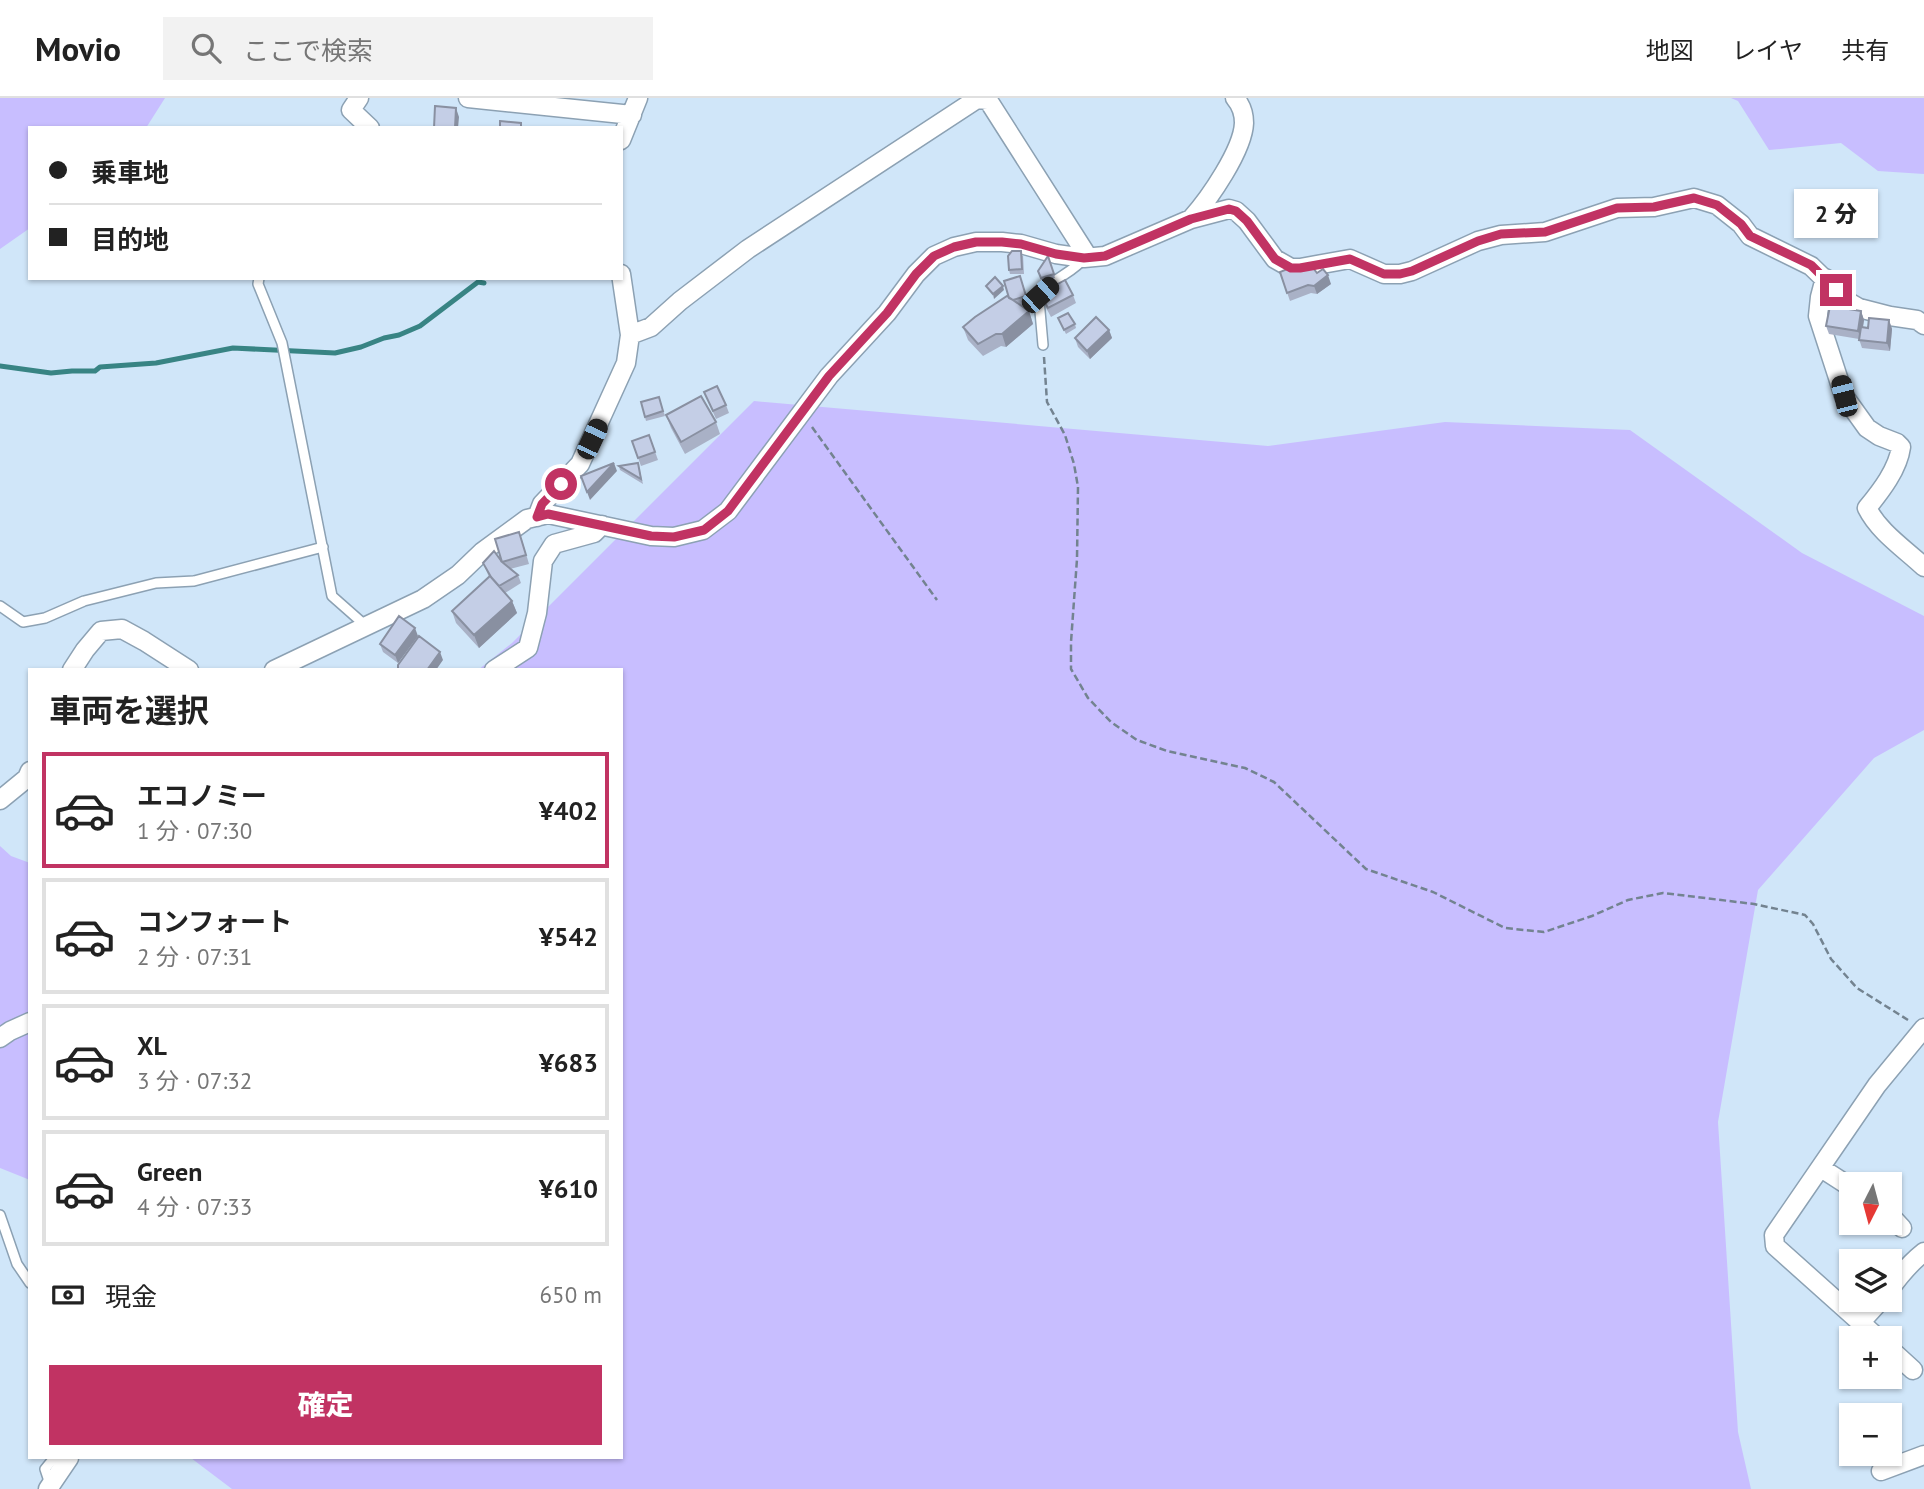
<!DOCTYPE html>
<html lang="ja">
<head>
<meta charset="utf-8">
<style>
	:root { --surface:#fff; --page:#f2f2f2; --text:#222; --muted:#767676; --line:#e0e0e0; --accent:#c13363 }
	body { margin:0; font-family:"PT Sans","Noto Sans JP",sans-serif; background:var(--page); color:var(--text); height:100vh; display:flex; flex-direction:column; font-size:26px; white-space:nowrap }
	* { box-sizing:border-box; margin:0 }
	p { font-size:23px; color:var(--muted) }
	.icon { flex:none; width:38px; height:38px; fill:none; stroke:currentColor; stroke-width:2; stroke-linecap:round; stroke-linejoin:round }
	.map { position:relative; flex:1; overflow:hidden }
	.panel { position:absolute; left:28px; top:570px; width:595px; height:791px; display:flex; flex-direction:column; background:var(--surface); border-radius:0px; box-shadow:0 2px 5px #0004 }
	.panel>* { flex:none }
	.hud { position:absolute; left:28px; top:28px; width:595px; height:154px; border-radius:0px; box-shadow:0 2px 5px #0004; display:grid; align-content:center; height:154px; padding:0 21px; background:var(--surface) }
	.needle { width:46px; rotate:186deg }
	.controls { position:absolute; left:1839px; top:1074px; display:grid; gap:14px }
	.controls a { display:grid; place-items:center; width:63px; height:63px; border-radius:0px; background:var(--surface); box-shadow:0 2px 5px #0004; font-size:35px }
	.end { position:absolute; width:32px; height:32px; margin:-16px; border:9px solid #c13363; background:#fff; box-shadow:0 0 0 4px #fff }
	.from { border-radius:50% }
	.bubble { position:absolute; height:49px; border-radius:0px; background:var(--surface); box-shadow:0 2px 5px #0004; font-size:23px; font-weight:800; line-height:49px; text-align:center }
	.car { position:absolute; width:21px; height:42px; margin:-21px -10px; border-radius:9px; box-shadow:0 0 5px 2px #0007; background:linear-gradient(#222 24%,#8ab4d8 0 40%,#222 0 76%,#8ab4d8 0 86%,#222 0) }
	.hud b { display:flex; align-items:center; gap:24px; height:66px; font-size:26px }
	.hud b+b { border-top:2px solid var(--line) }
	.hud i { width:18px; height:18px; background:var(--text) }
	ul { padding:0; list-style:none }
	li { display:flex; align-items:center; gap:21px; height:116px; margin:0 14px 10px; padding:0 7px; border:4px solid var(--line); border-radius:0px }
	li div { flex:1 }
	li b { display:block; font-size:26px }
	li em { font-style:normal; font-weight:800 }
	li.current { border-color:var(--accent) }
	li>.icon { width:63px; height:63px; stroke-width:1.5 }
	h2 { padding:0 21px; font-size:32px; line-height:84px }
	.pay { display:flex; align-items:center; gap:18px; height:77px; padding:0 21px; font-size:26px }
	.pay p { margin-inline-start:auto }
	.primary-button { display:flex; gap:14px; margin-top:auto; padding:14px 21px }
	.primary-button a { flex:1; height:80px; border-radius:0px; background:var(--accent); color:#fff; font-size:28px; font-weight:800; line-height:80px; text-align:center }
	header { display:flex; align-items:center; gap:42px; box-sizing:border-box; height:98px; padding:0 35px; background:var(--surface); border-bottom:2px solid var(--line) }
	header strong { font-size:33px }
	nav { display:flex; gap:38px; margin-inline-start:auto; font-size:24px }
	.search { width:490px; height:63px; background:var(--page); display:flex; align-items:center; gap:18px; box-sizing:border-box; padding:0 24px; border-radius:0px; color:var(--muted); font-size:26px }
	.map>svg:first-child { display:block }
	.green { fill:#c8beff }
	.lines { fill:none; stroke-linecap:round; stroke-linejoin:round }
	.stream { stroke:#388484; stroke-width:5 }
	.service-casing { stroke:#8ca1b3; stroke-width:12 }
	.minor-casing { stroke:#8ca1b3; stroke-width:21 }
	.path { stroke:#738390; stroke-width:2.5; stroke-dasharray:7 3.5; stroke-linecap:butt }
	.service { stroke:#fff; stroke-width:9 }
	.minor { stroke:#fff; stroke-width:18 }
	.wall { fill:#a9b1c6 }
	.shaded-wall { fill:#8990a1 }
	.building { fill:#c4cee6; stroke:#8990a1; stroke-width:2 }
	.route { stroke:#c13363; stroke-width:9 }
</style>
</head>
<body>
<header>
<strong>Movio</strong>
<div class="search"><svg class="icon" aria-label="search" viewBox="0 0 24 24"><circle cx="10" cy="10" r="6"/><path d="M15 15l6 6"/></svg>ここで検索</div>
<nav><a>地図</a><a>レイヤ</a><a>共有</a></nav>
</header>
<div class="map">
<svg width="1924" height="1391" viewBox="0 0 1924 1391">
	<rect width="100%" height="100%" fill="#d0e6f9"/>
	<!-- green -->
	<path class="green" d="M 0,0 L 165,0 L 146,30 L 30,30 L 30,130 L 0,151 Z
		M 1731,0 L 1924,0 L 1924,76 L 1878,73 L 1841,45 L 1769,52 L 1738,3 Z
		M 754,303 L 1268,348 L 1445,324 L 1630,332 L 1802,455 L 1924,518 L 1924,632 L 1874,660 L 1758,792 L 1718,1024 L 1738,1334 L 1751,1391 L 232,1391 L 191,1360 L 621,1360 L 621,572 L 478,572 L 512,545 Z
		M 0,748 L 11,758 L 30,765 L 30,1082 L 0,1070 Z"/>
	<g class="lines">
		<!-- stream -->
		<path class="stream" d="M 0,268 L 51,275 L 72,273 L 95,273 L 100,269 L 156,265 L 233,250 L 335,255 L 361,249 L 384,240 L 399,237 L 420,228 L 478,184 L 484,185"/>
		<!-- service casing -->
		<g class="service-casing">
			<path id="service" d="M 259,180 L 258,186 L 282,245 L 332,498 L 366,528
				M 1043,247 L 1039,202 C 1044,183 1073,176 1084,160
				M 0,508 L 23,524 L 45,520 L 84,503 L 156,485 L 194,483 L 323,449
				M 0,1117 L 17,1166 L 30,1185
				M 50,1386 L 45,1371 L 54,1360"/>
		</g>
		<!-- minor casing -->
		<g class="minor-casing">
			<path id="minor" d="M 359,0 L 351,12 L 370,30
				M 468,0 L 632,17
				M 621,42 L 638,0
				M 1191,121 C 1209,101 1243,52 1244,25 C 1244,16 1241,7 1235,0
				M 1825,180 L 1820,199 L 1818,218 L 1844,298 L 1867,330 L 1879,338 L 1897,345 L 1901,349 C 1898,371 1881,393 1867,410 C 1879,434 1905,451 1924,469
				M 630,237 L 651,229 L 680,203 L 748,151 L 977,1 L 988,2 L 1088,159
				M 537,419 L 542,406 L 580,366 L 626,265 L 630,237 L 621,176
				M 72,572 L 85,552 L 101,533 L 122,531 L 144,543 L 189,572
				M 274,572 L 423,501 L 458,477 L 482,454 L 527,421 L 548,416 L 651,438 L 674,439 L 703,432 L 728,413 L 829,278 L 887,215 L 916,176 L 934,158 L 954,149 L 976,144 L 1002,144 L 1021,146 L 1056,156 L 1084,160 L 1105,158 L 1191,121 L 1229,111 L 1236,113 L 1247,123 L 1275,161 L 1291,170 L 1300,170 L 1350,161 L 1384,176 L 1400,176 L 1412,173 L 1478,143 L 1501,137 L 1545,134 L 1617,110 L 1654,109 L 1694,100 L 1717,107 L 1741,126 L 1750,138 L 1811,168 L 1847,203 L 1859,210 L 1890,218 L 1917,222 L 1924,227
				M 494,572 L 528,550 L 537,515 L 543,463 L 554,446 L 594,435 L 602,427
				M 0,702 L 27,680 L 30,673
				M 0,940 L 10,933 L 30,924
				M 1821,1070 L 1852,1090
				M 1890,1117 L 1902,1130
				M 1890,1191 C 1900,1177 1910,1165 1924,1154
				M 1861,1224 L 1881,1202
				M 1879,1241 L 1775,1148 L 1774,1137 L 1877,987 L 1924,930
				M 1890,1251 L 1913,1272
				M 1881,1373 L 1924,1357
				M 48,1391 L 69,1360"/>
		</g>
		<!-- path -->
		<path class="path" d="M 1044,259 L 1047,304 L 1065,337 L 1074,366 L 1078,389 L 1077,461 L 1071,544 L 1071,571 L 1088,600 L 1111,624 L 1137,642 L 1167,653 L 1245,670 L 1274,684 L 1366,771 L 1433,794 L 1505,830 L 1544,834 L 1592,818 L 1628,802 L 1663,795 L 1754,806 L 1805,817 L 1813,826 L 1831,861 L 1857,890 L 1908,922
			M 812,329 L 937,502"/>
		<!-- service -->
		<use href="#service" class="service"/>
		<!-- minor -->
		<use href="#minor" class="minor"/>
	</g>
	<!-- wall -->
	<path class="wall" d="M 1023,157 L 1024,176 L 1010,176 L 1009,172 Z
		M 1048,158 L 1055,180 L 1042,184 L 1038,173 Z
		M 1305,169 L 1317,175 L 1331,186 L 1317,196 L 1311,195 L 1290,203 L 1280,174 Z
		M 1020,178 L 1029,206 L 1022,208 L 1029,213 L 1033,226 L 1006,249 L 1001,248 L 983,258 L 968,242 L 963,229 L 1009,200 Z
		M 1040,196 L 1073,197 L 1076,205 L 1051,219 L 1043,204 Z
		M 1861,213 L 1864,222 L 1863,229 L 1868,230 L 1889,222 L 1892,231 L 1890,253 L 1862,250 L 1859,241 L 1829,236 L 1826,228 Z
		M 1058,220 L 1075,226 L 1076,230 L 1066,236 Z
		M 1109,232 L 1112,240 L 1090,261 L 1078,249 L 1075,240 Z
		M 704,294 L 726,307 L 729,315 L 716,321 Z
		M 659,299 L 665,318 L 646,323 L 641,304 Z
		M 666,317 L 716,324 L 720,336 L 685,356 L 671,330 Z
		M 649,337 L 658,362 L 641,368 L 632,343 Z
		M 638,365 L 639,369 L 643,386 L 620,372 L 619,368 Z
		M 522,442 L 529,466 L 510,471 L 518,477 L 521,485 L 505,495 L 512,503 L 517,515 L 479,550 L 456,525 L 452,513 L 489,479 L 483,465 L 502,464 Z
		M 418,538 L 398,565 L 383,554 L 380,546 Z"/>
	<!-- shaded-wall -->
	<path class="shaded-wall" d="M 456,10 L 459,19 L 458,30 L 455,30 Z
		M 1328,177 L 1331,186 L 1317,196 L 1314,188 Z
		M 1003,188 L 1004,192 L 994,201 L 993,196 Z
		M 1029,213 L 1033,226 L 1006,249 L 1002,236 Z
		M 1861,213 L 1864,222 L 1861,241 L 1858,233 Z
		M 1889,222 L 1892,231 L 1890,253 L 1887,245 Z
		M 1109,232 L 1112,240 L 1090,261 L 1087,253 Z
		M 614,365 L 617,373 L 590,402 L 587,394 Z
		M 512,503 L 517,515 L 479,550 L 474,537 Z
		M 415,530 L 418,538 L 398,565 L 395,557 Z
		M 440,554 L 443,562 L 436,572 L 427,572 Z"/>
	<!-- building -->
	<path class="building" d="M 435,8 L 456,10 L 455,30 L 434,30 Z
		M 500,23 L 521,25 L 521,30 L 500,30 Z
		M 1012,153 L 1021,153 L 1022,171 L 1009,172 L 1008,158 Z
		M 1048,158 L 1054,176 L 1041,180 L 1038,173 Z
		M 1310,166 L 1317,175 L 1323,171 L 1328,177 L 1314,188 L 1308,187 L 1287,195 L 1280,174 L 1292,169 L 1296,170 L 1301,167 L 1305,169 Z
		M 1020,178 L 1026,198 L 1013,202 L 1009,200 L 1004,183 Z
		M 995,179 L 1003,188 L 993,196 L 986,188 Z
		M 1065,182 L 1073,197 L 1048,210 L 1040,196 Z
		M 1007,198 L 1029,213 L 1002,236 L 996,236 L 978,246 L 963,229 L 975,219 Z
		M 1830,208 L 1861,213 L 1858,233 L 1826,228 Z
		M 1068,215 L 1075,226 L 1064,232 L 1058,220 Z
		M 1096,219 L 1109,232 L 1087,253 L 1075,240 Z
		M 1869,220 L 1889,222 L 1887,245 L 1859,242 L 1861,229 L 1868,230 Z
		M 717,288 L 726,307 L 713,313 L 704,294 Z
		M 701,298 L 716,324 L 681,344 L 666,317 Z
		M 659,299 L 663,313 L 645,319 L 641,304 Z
		M 649,337 L 655,354 L 638,360 L 632,343 Z
		M 614,365 L 587,394 L 581,378 Z
		M 638,365 L 641,381 L 619,368 Z
		M 519,434 L 526,457 L 502,464 L 518,477 L 499,488 L 491,479 L 483,465 L 494,453 L 502,464 L 495,441 Z
		M 490,478 L 512,503 L 474,537 L 452,513 Z
		M 399,518 L 415,530 L 395,557 L 380,546 Z
		M 419,538 L 440,554 L 427,572 L 398,572 L 398,567 Z"/>
	<g class="lines">
		<!-- route -->
		<path class="route" d="M 561,386 L 542,406 L 537,419 L 548,416 L 651,438 L 674,439 L 704,432 L 728,413 L 829,278 L 887,215 L 916,176 L 934,158 L 954,149 L 976,144 L 1002,144 L 1021,146 L 1056,156 L 1084,160 L 1105,158 L 1191,121 L 1229,111 L 1236,113 L 1247,123 L 1275,161 L 1291,170 L 1300,170 L 1350,161 L 1384,176 L 1400,176 L 1412,173 L 1478,143 L 1501,136 L 1545,134 L 1617,110 L 1654,109 L 1694,100 L 1717,107 L 1741,126 L 1750,138 L 1811,167 L 1836,192"/>
	</g>
</svg>
<div class="controls">
<a><svg class="needle" viewBox="-14 -14 28 28"><path d="M0-13l5 13h-10z" fill="#e53935"/><path d="M0 13l5-13h-10z" fill="#767676"/></svg></a>
<a><svg class="icon" aria-label="layers" viewBox="0 0 24 24"><path d="M12 4l9 5-9 5-9-5zM3 14l9 5 9-5"/></svg></a>
<a>+</a>
<a>−</a>
</div>
<i class="end from" style="left:561px;top:386px"></i>
<i class="end" style="left:1836px;top:192px"></i>
<div class="bubble" style="left:1794px;top:91px;width:84px">2 分</div>
<i class="car" style="left:1040px;top:197px;rotate:48deg"></i>
<i class="car" style="left:1844px;top:298px;rotate:346deg"></i>
<i class="car" style="left:592px;top:341px;rotate:25deg"></i>
<div class="hud">
<b><i class="from"></i>乗車地</b>
<b><i></i>目的地</b>
</div>
<section class="panel">
<h2>車両を選択</h2>
<ul>
<li class="current"><svg class="icon" aria-label="car" viewBox="0 0 24 24"><path d="M5 17H2v-5l4-1 3-4h7l3 4 3 1v5h-3M9 17h6M6 11h13"/><circle cx="7" cy="17" r="2"/><circle cx="17" cy="17" r="2"/></svg><div><b>エコノミー</b><p>1 分 · 07:30</p></div><em>¥402</em></li>
<li><svg class="icon" aria-label="car" viewBox="0 0 24 24"><path d="M5 17H2v-5l4-1 3-4h7l3 4 3 1v5h-3M9 17h6M6 11h13"/><circle cx="7" cy="17" r="2"/><circle cx="17" cy="17" r="2"/></svg><div><b>コンフォート</b><p>2 分 · 07:31</p></div><em>¥542</em></li>
<li><svg class="icon" aria-label="car" viewBox="0 0 24 24"><path d="M5 17H2v-5l4-1 3-4h7l3 4 3 1v5h-3M9 17h6M6 11h13"/><circle cx="7" cy="17" r="2"/><circle cx="17" cy="17" r="2"/></svg><div><b>XL</b><p>3 分 · 07:32</p></div><em>¥683</em></li>
<li><svg class="icon" aria-label="car" viewBox="0 0 24 24"><path d="M5 17H2v-5l4-1 3-4h7l3 4 3 1v5h-3M9 17h6M6 11h13"/><circle cx="7" cy="17" r="2"/><circle cx="17" cy="17" r="2"/></svg><div><b>Green</b><p>4 分 · 07:33</p></div><em>¥610</em></li>
</ul>
<div class="pay"><svg class="icon" aria-label="cash" viewBox="0 0 24 24"><path d="M3 7h18v10H3z"/><circle cx="12" cy="12" r="2"/></svg>現金<p>650 m</p></div>
<div class="primary-button"><a>確定</a></div>
</section>
</div>
</body>
</html>
